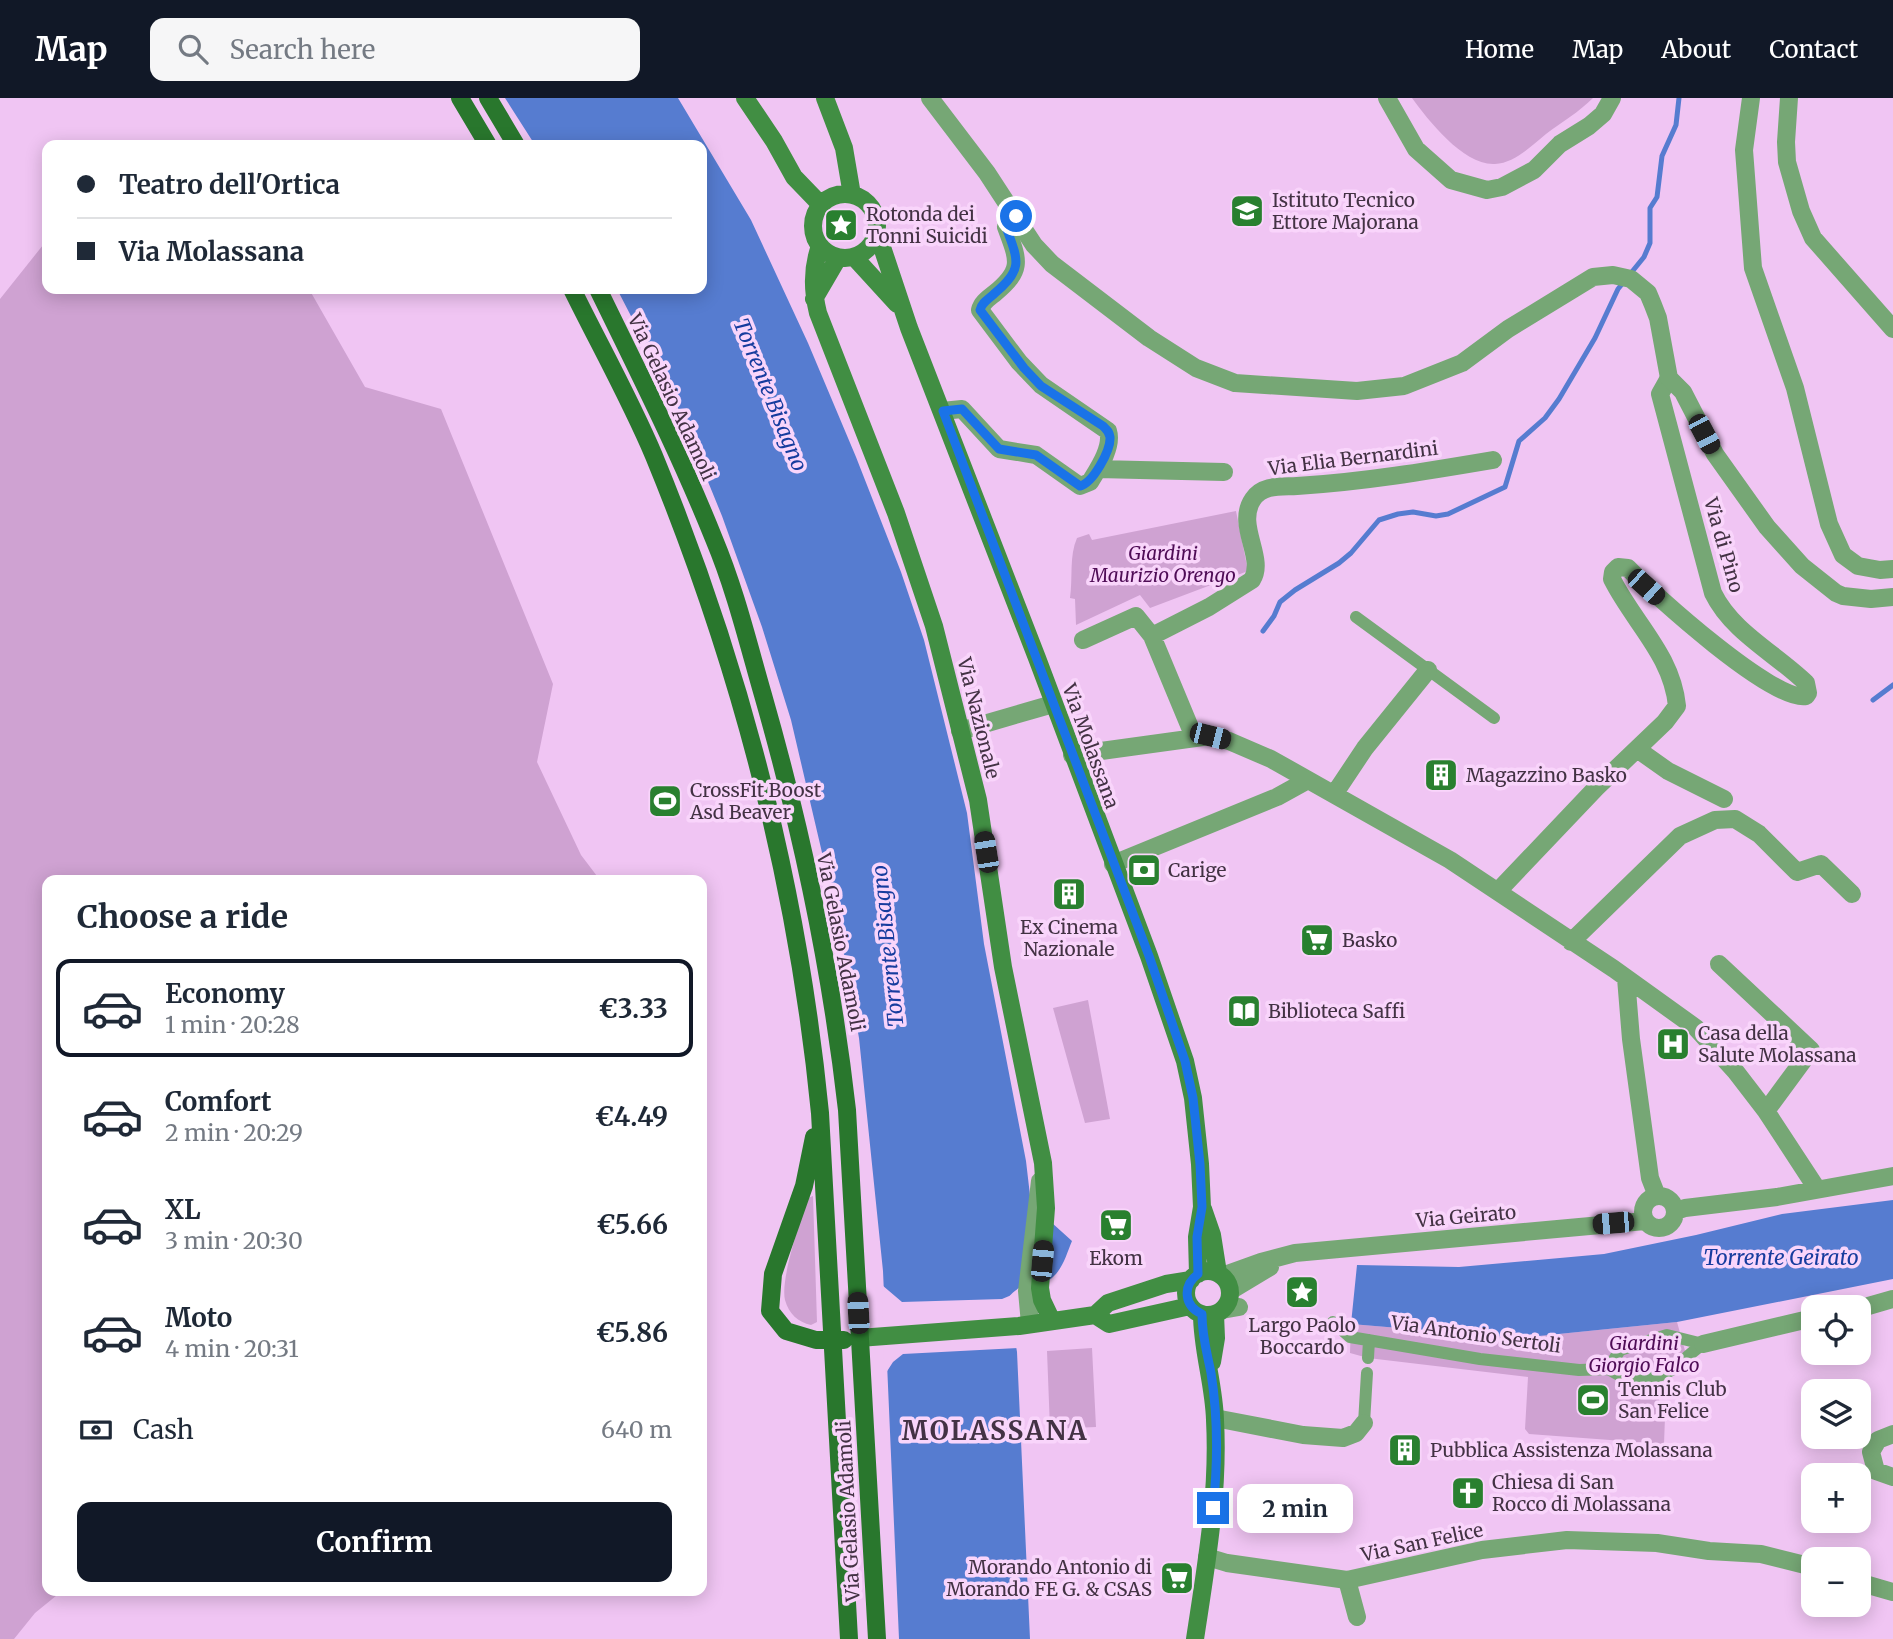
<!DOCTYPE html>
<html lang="en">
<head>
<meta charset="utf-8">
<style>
	:root { --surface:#fff; --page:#f6f6f7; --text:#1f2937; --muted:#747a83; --line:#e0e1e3; --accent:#111827 }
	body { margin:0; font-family:Merriweather,serif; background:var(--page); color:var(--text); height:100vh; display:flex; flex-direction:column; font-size:26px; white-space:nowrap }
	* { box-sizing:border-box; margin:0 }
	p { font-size:23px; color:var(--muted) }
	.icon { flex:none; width:38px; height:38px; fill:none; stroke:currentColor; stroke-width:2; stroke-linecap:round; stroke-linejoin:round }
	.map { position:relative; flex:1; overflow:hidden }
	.drawer { position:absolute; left:42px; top:777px; width:665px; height:721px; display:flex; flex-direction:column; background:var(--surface); border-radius:14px; box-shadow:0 4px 18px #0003 }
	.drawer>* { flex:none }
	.banner { position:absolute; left:42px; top:42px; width:665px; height:154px; border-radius:14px; box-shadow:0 4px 18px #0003; display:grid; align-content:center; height:154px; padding:0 35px; background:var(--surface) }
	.buttons { position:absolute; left:1801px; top:1197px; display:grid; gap:14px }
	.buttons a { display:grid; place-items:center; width:70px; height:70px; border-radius:14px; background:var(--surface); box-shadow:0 4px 18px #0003; font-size:35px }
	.end { position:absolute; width:32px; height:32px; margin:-16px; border:9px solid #1a73e8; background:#fff; box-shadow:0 0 0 4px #fff }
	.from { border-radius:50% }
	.bubble { position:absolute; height:49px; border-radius:14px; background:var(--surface); box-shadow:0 4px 18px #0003; font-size:23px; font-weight:700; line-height:49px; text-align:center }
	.car { position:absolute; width:21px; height:42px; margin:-21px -10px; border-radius:9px; box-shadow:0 0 5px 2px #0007; background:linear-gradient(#222 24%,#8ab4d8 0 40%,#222 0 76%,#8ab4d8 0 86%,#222 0) }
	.banner b { display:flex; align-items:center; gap:24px; height:66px; font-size:26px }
	.banner b+b { border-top:2px solid var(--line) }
	.banner i { width:18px; height:18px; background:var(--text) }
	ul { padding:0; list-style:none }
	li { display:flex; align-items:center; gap:21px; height:98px; margin:0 14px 10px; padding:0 21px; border:4px solid transparent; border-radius:14px }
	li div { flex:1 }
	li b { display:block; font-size:26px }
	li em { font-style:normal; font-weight:700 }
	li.on { border-color:var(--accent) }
	li>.icon { width:63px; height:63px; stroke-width:1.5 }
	h2 { padding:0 35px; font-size:32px; line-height:84px }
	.pay { display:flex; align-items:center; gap:18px; height:77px; padding:0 35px; font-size:26px }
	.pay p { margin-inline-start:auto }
	.cta { display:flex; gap:14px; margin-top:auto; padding:14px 35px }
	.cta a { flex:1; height:80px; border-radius:14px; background:var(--accent); color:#fff; font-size:28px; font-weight:700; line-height:80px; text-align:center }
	header { display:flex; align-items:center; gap:42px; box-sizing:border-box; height:98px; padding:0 35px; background:var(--accent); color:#fff }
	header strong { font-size:33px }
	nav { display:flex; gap:38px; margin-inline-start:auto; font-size:24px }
	.search { width:490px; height:63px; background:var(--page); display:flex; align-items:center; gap:18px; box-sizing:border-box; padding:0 24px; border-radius:14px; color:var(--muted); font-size:26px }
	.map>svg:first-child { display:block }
	.green { fill:#cfa2d2 }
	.water { fill:#567cd0 }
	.pier { fill:#f0c5f3 }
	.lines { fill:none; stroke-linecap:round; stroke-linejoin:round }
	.stream { stroke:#567cd0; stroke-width:5 }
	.pedestrian { stroke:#76a775; stroke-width:12 }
	.minor { stroke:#76a775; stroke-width:18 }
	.tertiary { stroke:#76a775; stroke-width:18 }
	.secondary { stroke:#418e43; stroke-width:18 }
	.primary { stroke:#29772d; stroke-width:18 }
	.route { stroke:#1a73e8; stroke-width:9 }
	.labels { text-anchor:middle; stroke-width:7; stroke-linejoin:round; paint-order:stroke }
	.poi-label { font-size:19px; fill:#433244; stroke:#f9d5fb; text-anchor:start }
	.street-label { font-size:19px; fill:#433244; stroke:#f9d5fb }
	.park-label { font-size:19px; font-style:italic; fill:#4f0c56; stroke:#f9d5fb }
	.water-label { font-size:21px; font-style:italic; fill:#163c9e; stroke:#f9d5fb }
	.district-label { font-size:26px; font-weight:bold; letter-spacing:2px; fill:#433244; stroke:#f9d5fb }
</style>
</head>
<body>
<header>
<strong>Map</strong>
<div class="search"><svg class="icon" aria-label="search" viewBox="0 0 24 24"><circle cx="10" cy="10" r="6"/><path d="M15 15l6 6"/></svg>Search here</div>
<nav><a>Home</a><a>Map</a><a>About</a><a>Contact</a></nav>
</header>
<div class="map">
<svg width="1893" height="1541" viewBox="0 0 1893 1541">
	<rect width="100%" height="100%" fill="#f0c5f3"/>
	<!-- green -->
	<path class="green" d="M 1412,0 L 1593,0 C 1579,14 1562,24 1546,36 C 1531,48 1515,65 1495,66 C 1464,68 1428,22 1412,0 Z
		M 47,142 L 47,191 L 309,191 L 365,289 L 441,311 L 553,586 L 537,664 L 581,757 L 600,782 L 47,782 L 47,1493 L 62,1493 L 35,1515 L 14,1541 L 0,1541 L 0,201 Z
		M 1236,413 L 1248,473 L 1150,510 L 1140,497 L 1076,527 L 1075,501 L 1070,500 C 1073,480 1069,458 1077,440 L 1089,436 L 1092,442 Z
		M 1088,902 L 1110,1021 L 1085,1025 L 1053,910 Z
		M 813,1098 L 817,1224 L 811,1227 C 798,1224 789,1216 785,1202 C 780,1181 801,1121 808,1100 Z
		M 1677,1224 L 1687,1260 L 1687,1272 L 1653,1284 L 1665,1319 L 1664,1346 L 1529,1336 L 1525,1331 L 1528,1279 L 1368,1260 L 1350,1255 L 1351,1226 L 1518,1240 Z
		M 1092,1250 L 1096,1329 L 1050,1331 L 1047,1253 Z"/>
	<!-- water -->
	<path class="water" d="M 505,0 L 678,0 L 751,122 L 808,245 L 856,359 L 901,474 L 924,542 L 967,715 L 984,846 L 1026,1063 L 1031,1106 L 1072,1143 C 1067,1155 1063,1170 1053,1179 C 1040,1191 1024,1179 1008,1200 L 1017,1254 L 1030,1541 L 899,1541 L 883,1173 L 859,940 L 838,823 L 791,622 L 762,529 L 722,418 L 676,305 L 617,191 L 702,191 L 702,47 L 535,47 Z
		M 1893,1102 L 1893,1181 L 1677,1224 L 1518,1240 L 1351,1226 L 1357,1167 L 1459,1169 L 1604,1156 L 1696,1137 L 1782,1116 Z"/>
	<!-- pier -->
	<path class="pier" d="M 882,1187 L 902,1204 L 1002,1201 L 1014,1196 L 1012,1201 L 1018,1250 L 903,1256 L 893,1264 L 884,1278 Z"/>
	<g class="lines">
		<!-- stream -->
		<path class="stream" d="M 1263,533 L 1274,518 L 1280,504 L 1295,492 L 1339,465 L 1351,455 L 1379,422 L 1398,416 L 1413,414 L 1436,418 L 1448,416 L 1505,389 L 1519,343 L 1545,320 L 1559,301 L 1595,240 L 1618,191 L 1644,159 L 1650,145 L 1650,110 L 1657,99 L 1662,58 L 1676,27 L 1679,0
			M 1873,602 L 1893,587"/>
		<!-- pedestrian -->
		<path class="pedestrian" d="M 1356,519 L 1494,620
			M 1333,1224 L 1350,1239 L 1480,1261 L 1579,1272 L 1608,1271 L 1620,1252 L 1667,1237 L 1703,1246
			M 1368,1260 L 1369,1242
			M 1608,1271 C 1614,1274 1621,1279 1628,1281 C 1642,1284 1666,1278 1677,1268 C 1686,1260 1693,1253 1703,1246
			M 1364,1325 L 1367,1275"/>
		<!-- minor -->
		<path class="minor" d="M 1387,0 L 1416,51 L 1451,82 L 1487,92 L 1502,89 L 1534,72 L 1560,46 L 1589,28 L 1603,16 L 1612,0
			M 1789,0 L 1786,44 L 1787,64 L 1801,113 L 1813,140 L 1893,231
			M 942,313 L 962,311 L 999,351 L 1036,357 L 1080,388 L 1090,384 C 1098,371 1113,349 1108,333 L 1041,287 L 1019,264 L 980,212 C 982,204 989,200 995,195 C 1024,171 1018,162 1006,129 L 1016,118
			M 1098,371 L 1224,374
			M 1152,538 L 1209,509 L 1252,482 C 1266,460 1235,427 1253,401 C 1263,386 1282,389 1297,388 C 1363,384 1428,373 1493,362
			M 1083,542 L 1136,518 L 1152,538 L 1194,639
			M 960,633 L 1053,606
			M 1637,651 L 1668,673 L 1724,701
			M 1072,657 L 1210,638 L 1229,643 L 1271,661 L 1450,762 L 1614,871 L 1696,930 L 1736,974 L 1766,1013 L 1817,1091
			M 1335,695 L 1365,650 L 1428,572
			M 1113,766 L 1277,699 L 1306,683
			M 1499,792 L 1596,690 L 1665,624 L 1677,608 C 1672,557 1634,525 1612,481 L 1613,474 L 1618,469 L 1628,470 C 1652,495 1775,606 1806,598 L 1808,595 L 1806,585 C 1775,555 1732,534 1713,495 L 1660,296 L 1669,280
			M 1571,844 L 1680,738 L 1715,722 L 1735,721 L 1759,736 L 1797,774 L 1821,766 L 1852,796
			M 1719,866 L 1811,952 L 1766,1013
			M 1626,880 L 1631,941 L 1650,1080 L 1657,1098
			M1643 1114a16 16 0 1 1 32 0a16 16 0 1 1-32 0Z
			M 1676,1113 L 1685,1110 L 1777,1099 L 1893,1078
			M 1222,1178 L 1261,1164 L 1295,1155 L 1645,1123
			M 1230,1193 L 1270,1169
			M 1858,1211 L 1893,1201
			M 1222,1212 L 1239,1209
			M 1703,1246 L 1813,1220
			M 1215,1320 L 1303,1337 L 1343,1340 L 1356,1335 L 1364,1325
			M 1893,1336 L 1878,1342 L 1871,1354 L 1876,1373 L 1893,1379
			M 1347,1482 L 1357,1519"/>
		<!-- tertiary -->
		<path class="tertiary" d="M 930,0 L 987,75 L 1034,147 L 1052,166 L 1149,240 L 1196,270 L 1235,285 L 1357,293 L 1404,288 L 1462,265 L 1508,231 L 1593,179 L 1613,177 L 1631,181 L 1648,195 L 1653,207 L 1658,220 L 1669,280 L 1683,294 L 1715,356 L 1767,429 L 1802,468 L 1836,495 L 1843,498 L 1871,501 L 1893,499
			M 1751,0 L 1744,52 L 1753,170 L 1795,290 L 1829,426 L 1843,457 L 1858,468 L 1880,472 L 1893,471
			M 1030,1226 L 1027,1193 L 1040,1083
			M 1207,1459 L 1227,1465 L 1347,1482 L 1482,1452 L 1567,1442 L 1657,1445 L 1709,1453 L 1761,1456 L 1813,1469
			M 1858,1484 L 1893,1494"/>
		<!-- secondary -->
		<path class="secondary" d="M 745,0 L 774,43 L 794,79 L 821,107
			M 825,0 L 844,50 L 852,97
			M813 128a32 32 0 1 1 64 0a32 32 0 1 1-64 0Z
			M 876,137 L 883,152 L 909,230 L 1037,560 L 1149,858 L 1185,963 L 1193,1000 L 1200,1066 L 1202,1109 L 1197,1139 L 1198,1176
			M 820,148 C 812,170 812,191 818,215 L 896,415 L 934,528 L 978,702 L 1003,869 L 1043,1065 L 1046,1110 L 1040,1190 L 1042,1202 L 1052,1223
			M 854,159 L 897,206
			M 814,201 L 838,160
			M 1203,1111 L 1212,1137 L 1218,1175
			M1186 1195a22 22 0 1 1 44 0a22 22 0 1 1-44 0Z
			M 1095,1217 L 1109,1226 L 1190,1208
			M 859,1240 L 1019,1228 L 1095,1217 L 1108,1205 L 1166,1186 L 1191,1182
			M 1212,1264 L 1216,1240 L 1215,1216
			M 1195,1541 C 1206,1468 1219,1396 1215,1322 C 1214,1286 1202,1252 1202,1216"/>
		<!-- primary -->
		<path class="primary" d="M 460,0 L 488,47
			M 488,0 L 516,47
			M 572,191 C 599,246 630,301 654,358 C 740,567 798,790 820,1015 L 849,1541
			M 598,191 C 638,273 680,356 714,441 C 735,491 748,545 763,597 C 802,733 831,871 847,1012 L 877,1541
			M 814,1039 L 804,1088 L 773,1176 L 770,1213 L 786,1233 L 816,1242 L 844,1242"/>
	</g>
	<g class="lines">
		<!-- route -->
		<path class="route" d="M 1016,118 L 1006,129 C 1018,162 1024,171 995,195 C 989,201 982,204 980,212 L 1024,270 L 1041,288 L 1103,328 C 1107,332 1109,333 1110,339 C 1111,352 1093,385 1080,388 L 1036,357 L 999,351 L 962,311 L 943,313 L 1149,858 L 1185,963 L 1193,1000 L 1200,1066 L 1202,1109 L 1197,1139 L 1198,1176 C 1182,1188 1184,1208 1202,1216 C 1202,1239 1207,1254 1211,1275 C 1218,1319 1218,1365 1213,1410"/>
	</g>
	<!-- icons -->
	<defs>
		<g id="school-square" transform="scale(1.75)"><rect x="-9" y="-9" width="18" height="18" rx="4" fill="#29802f" stroke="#f9d5fb"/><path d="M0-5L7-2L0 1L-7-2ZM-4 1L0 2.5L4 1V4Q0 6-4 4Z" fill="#fff"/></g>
		<g id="sight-square" transform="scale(1.75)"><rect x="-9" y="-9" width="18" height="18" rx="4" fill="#29802f" stroke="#f9d5fb"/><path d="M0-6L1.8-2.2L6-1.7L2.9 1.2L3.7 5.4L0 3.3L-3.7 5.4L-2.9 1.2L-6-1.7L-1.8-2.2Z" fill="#fff"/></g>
		<g id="building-square" transform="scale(1.75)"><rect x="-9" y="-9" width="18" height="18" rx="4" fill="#29802f" stroke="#f9d5fb"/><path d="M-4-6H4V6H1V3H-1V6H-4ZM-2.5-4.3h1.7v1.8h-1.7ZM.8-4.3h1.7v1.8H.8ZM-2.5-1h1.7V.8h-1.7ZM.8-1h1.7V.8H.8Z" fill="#fff"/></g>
		<g id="stadium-square" transform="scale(1.75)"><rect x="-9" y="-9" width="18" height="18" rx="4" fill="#29802f" stroke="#f9d5fb"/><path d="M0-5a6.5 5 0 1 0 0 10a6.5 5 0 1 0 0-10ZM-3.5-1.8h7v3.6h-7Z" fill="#fff"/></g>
		<g id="bank-square" transform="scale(1.75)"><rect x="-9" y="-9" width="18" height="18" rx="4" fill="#29802f" stroke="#f9d5fb"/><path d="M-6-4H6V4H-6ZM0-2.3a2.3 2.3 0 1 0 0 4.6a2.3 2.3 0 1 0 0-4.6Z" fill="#fff"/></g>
		<g id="supermarket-square" transform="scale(1.75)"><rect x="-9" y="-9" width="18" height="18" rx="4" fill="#29802f" stroke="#f9d5fb"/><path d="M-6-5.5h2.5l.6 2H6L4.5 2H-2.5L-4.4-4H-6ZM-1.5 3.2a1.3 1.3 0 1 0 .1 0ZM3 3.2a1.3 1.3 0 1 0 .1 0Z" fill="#fff"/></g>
		<g id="library-square" transform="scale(1.75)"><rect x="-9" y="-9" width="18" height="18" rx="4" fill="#29802f" stroke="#f9d5fb"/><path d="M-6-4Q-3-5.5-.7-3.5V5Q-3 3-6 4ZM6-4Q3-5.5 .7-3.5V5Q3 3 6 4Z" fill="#fff"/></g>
		<g id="hospital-square" transform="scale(1.75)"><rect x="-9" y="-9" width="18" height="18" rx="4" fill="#29802f" stroke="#f9d5fb"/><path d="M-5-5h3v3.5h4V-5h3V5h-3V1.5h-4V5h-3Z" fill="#fff"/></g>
		<g id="church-square" transform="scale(1.75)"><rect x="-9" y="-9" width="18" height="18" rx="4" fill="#29802f" stroke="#f9d5fb"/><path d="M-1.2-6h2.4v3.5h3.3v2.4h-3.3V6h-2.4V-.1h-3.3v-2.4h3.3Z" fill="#fff"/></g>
	</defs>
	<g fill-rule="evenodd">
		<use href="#school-square" x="1247" y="113"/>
		<use href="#sight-square" x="841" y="127"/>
		<use href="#building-square" x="1441" y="677"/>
		<use href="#stadium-square" x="665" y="703"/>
		<use href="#bank-square" x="1144" y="772"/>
		<use href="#building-square" x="1069" y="796"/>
		<use href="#supermarket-square" x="1317" y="842"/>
		<use href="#library-square" x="1244" y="913"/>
		<use href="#hospital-square" x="1673" y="946"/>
		<use href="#supermarket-square" x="1116" y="1127"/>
		<use href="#sight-square" x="1302" y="1194"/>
		<use href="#stadium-square" x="1593" y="1302"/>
		<use href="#building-square" x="1405" y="1352"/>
		<use href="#church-square" x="1468" y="1395"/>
		<use href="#supermarket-square" x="1177" y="1480"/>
	</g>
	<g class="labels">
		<!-- poi labels -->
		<g class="poi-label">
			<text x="1272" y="109">Istituto Tecnico<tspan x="1272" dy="22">Ettore Majorana</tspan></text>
			<text x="866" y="123">Rotonda dei<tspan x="866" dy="22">Tonni Suicidi</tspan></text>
			<text x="1466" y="684">Magazzino Basko</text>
			<text x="690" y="699">CrossFit Boost<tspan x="690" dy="22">Asd Beaver</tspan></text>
			<text x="1168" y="779">Carige</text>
			<text x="1069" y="836" text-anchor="middle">Ex Cinema<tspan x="1069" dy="22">Nazionale</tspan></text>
			<text x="1342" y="849">Basko</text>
			<text x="1268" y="920">Biblioteca Saffi</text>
			<text x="1698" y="942">Casa della<tspan x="1698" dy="22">Salute Molassana</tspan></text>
			<text x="1116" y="1167" text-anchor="middle">Ekom</text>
			<text x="1302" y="1234" text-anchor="middle">Largo Paolo<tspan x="1302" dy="22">Boccardo</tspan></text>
			<text x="1618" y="1298">Tennis Club<tspan x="1618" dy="22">San Felice</tspan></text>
			<text x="1430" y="1359">Pubblica Assistenza Molassana</text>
			<text x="1492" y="1391">Chiesa di San<tspan x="1492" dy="22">Rocco di Molassana</tspan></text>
			<text x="1152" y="1476" text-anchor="end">Morando Antonio di<tspan x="1152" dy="22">Morando FE G. &amp; CSAS</tspan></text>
		</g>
		<!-- street labels -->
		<g class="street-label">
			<text transform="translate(672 299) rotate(65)" y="7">Via Gelasio Adamoli</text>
			<text transform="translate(1353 360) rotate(-7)" y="7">Via Elia Bernardini</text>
			<text transform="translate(1724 447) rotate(74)" y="7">Via di Pino</text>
			<text transform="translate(979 620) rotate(76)" y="7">Via Nazionale</text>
			<text transform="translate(1091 648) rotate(70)" y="7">Via Molassana</text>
			<text transform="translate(841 844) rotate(79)" y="7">Via Gelasio Adamoli</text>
			<text transform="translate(1466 1118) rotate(-5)" y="7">Via Geirato</text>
			<text transform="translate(1476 1236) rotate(8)" y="7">Via Antonio Sertoli</text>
			<text transform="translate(848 1413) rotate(-93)" y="7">Via Gelasio Adamoli</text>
			<text transform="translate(1422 1444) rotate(-12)" y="7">Via San Felice</text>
		</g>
		<!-- park labels -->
		<g class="park-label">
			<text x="1163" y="462">Giardini<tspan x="1163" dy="22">Maurizio Orengo</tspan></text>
			<text x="1644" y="1252">Giardini<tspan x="1644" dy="22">Giorgio Falco</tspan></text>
		</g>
		<!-- water labels -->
		<g class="water-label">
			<text transform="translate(770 297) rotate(68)" y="7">Torrente Bisagno</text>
			<text transform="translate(888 848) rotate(-96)" y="7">Torrente Bisagno</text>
			<text x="1781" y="1167">Torrente Geirato</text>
		</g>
		<!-- district labels -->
		<g class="district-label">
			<text x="995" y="1342">MOLASSANA</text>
		</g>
	</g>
</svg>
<div class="buttons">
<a><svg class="icon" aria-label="locate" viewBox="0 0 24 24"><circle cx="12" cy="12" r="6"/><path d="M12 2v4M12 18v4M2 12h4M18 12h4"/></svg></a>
<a><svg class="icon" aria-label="layers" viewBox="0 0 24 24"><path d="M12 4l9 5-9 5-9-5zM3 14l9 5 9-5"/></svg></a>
<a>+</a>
<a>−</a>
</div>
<i class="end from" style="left:1016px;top:118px"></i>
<i class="end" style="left:1213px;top:1410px"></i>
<div class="bubble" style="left:1237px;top:1386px;width:116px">2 min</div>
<i class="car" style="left:1704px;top:336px;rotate:152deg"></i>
<i class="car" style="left:1646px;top:489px;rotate:132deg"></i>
<i class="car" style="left:1210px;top:638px;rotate:104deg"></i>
<i class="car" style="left:986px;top:754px;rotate:351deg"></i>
<i class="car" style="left:1613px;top:1125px;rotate:265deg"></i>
<i class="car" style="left:1042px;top:1163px;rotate:5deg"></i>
<i class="car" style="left:858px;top:1215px;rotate:357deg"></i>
<div class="banner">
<b><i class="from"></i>Teatro dell'Ortica</b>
<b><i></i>Via Molassana</b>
</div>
<section class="drawer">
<h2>Choose a ride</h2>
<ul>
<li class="on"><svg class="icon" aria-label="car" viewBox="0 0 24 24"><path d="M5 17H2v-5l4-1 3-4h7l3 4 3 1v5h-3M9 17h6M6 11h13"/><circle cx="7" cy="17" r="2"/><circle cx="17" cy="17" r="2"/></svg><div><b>Economy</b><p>1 min · 20:28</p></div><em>€3.33</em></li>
<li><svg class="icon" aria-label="car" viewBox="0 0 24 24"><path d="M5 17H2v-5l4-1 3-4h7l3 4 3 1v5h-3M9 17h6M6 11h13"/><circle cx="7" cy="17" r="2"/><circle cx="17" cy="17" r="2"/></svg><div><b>Comfort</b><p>2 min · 20:29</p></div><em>€4.49</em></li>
<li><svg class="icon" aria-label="car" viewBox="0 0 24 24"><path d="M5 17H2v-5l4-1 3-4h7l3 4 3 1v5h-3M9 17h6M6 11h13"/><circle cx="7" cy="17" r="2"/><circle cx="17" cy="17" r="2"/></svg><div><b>XL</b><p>3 min · 20:30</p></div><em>€5.66</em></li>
<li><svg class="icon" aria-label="car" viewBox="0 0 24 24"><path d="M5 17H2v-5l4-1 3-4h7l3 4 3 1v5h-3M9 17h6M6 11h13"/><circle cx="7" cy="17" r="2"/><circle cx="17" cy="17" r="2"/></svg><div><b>Moto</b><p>4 min · 20:31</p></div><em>€5.86</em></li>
</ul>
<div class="pay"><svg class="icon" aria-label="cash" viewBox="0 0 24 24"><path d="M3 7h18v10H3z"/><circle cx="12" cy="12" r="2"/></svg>Cash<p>640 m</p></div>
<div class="cta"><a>Confirm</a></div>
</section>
</div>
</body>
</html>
